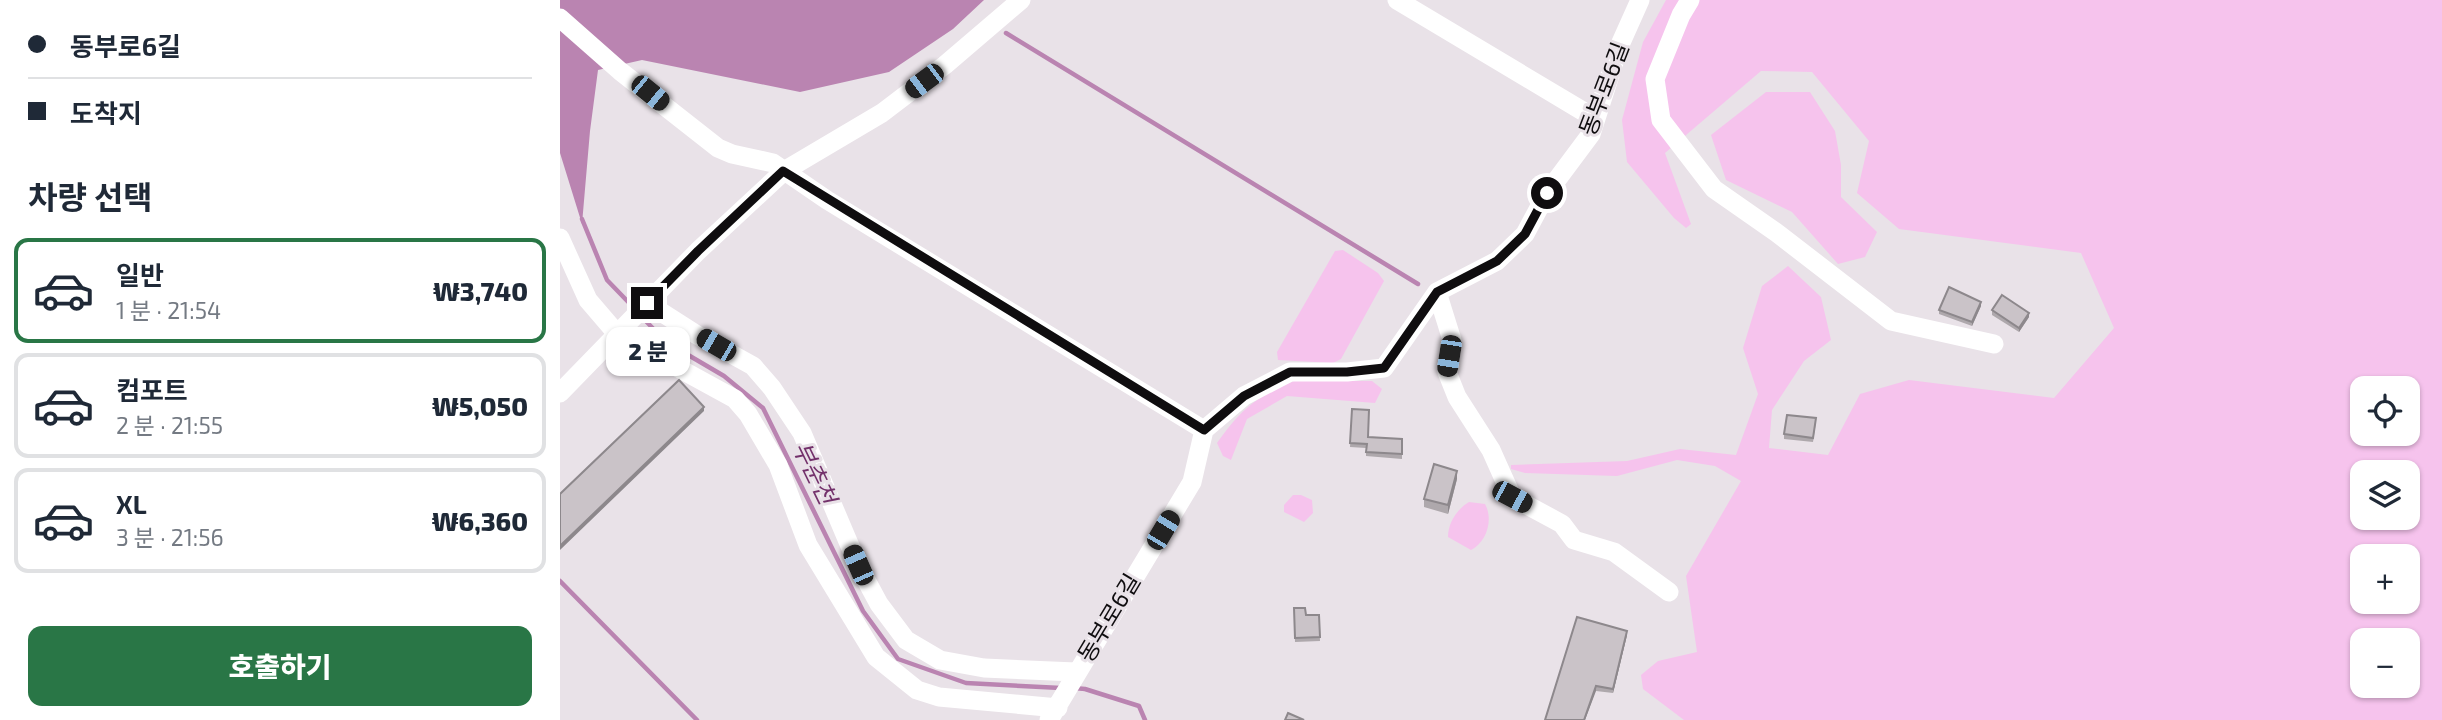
<!DOCTYPE html>
<html lang="ko">
<head>
<meta charset="utf-8">
<style>
	:root { --surface:#fff; --page:#f2f2f3; --text:#1f2937; --muted:#747a83; --line:#e0e1e3; --accent:#297646 }
	body { margin:0; font-family:"Exo 2","Noto Sans KR",sans-serif; background:var(--page); color:var(--text); height:100vh; display:flex; flex-direction:column; font-size:26px; white-space:nowrap }
	* { box-sizing:border-box; margin:0 }
	p { font-size:23px; color:var(--muted) }
	.icon { flex:none; width:38px; height:38px; fill:none; stroke:currentColor; stroke-width:2; stroke-linecap:round; stroke-linejoin:round }
	.map { position:relative; flex:1; overflow:hidden }
	.details { display:flex; flex-direction:column; background:var(--surface); width:560px }
	.details>* { flex:none }
	.banner { display:grid; align-content:center; height:154px; padding:0 28px; background:var(--surface) }
	.tools { position:absolute; left:1790px; top:376px; display:grid; gap:14px }
	.tools a { display:grid; place-items:center; width:70px; height:70px; border-radius:14px; background:var(--surface); box-shadow:0 2px 5px #0004; font-size:35px }
	.end { position:absolute; width:32px; height:32px; margin:-16px; border:9px solid #0f0d0f; background:#fff; box-shadow:0 0 0 4px #fff }
	.from { border-radius:50% }
	.bubble { position:absolute; height:49px; border-radius:14px; background:var(--surface); box-shadow:0 2px 5px #0004; font-size:23px; font-weight:800; line-height:49px; text-align:center }
	.car { position:absolute; width:21px; height:42px; margin:-21px -10px; border-radius:9px; box-shadow:0 0 5px 2px #0007; background:linear-gradient(#222 24%,#8ab4d8 0 40%,#222 0 76%,#8ab4d8 0 86%,#222 0) }
	.banner b { display:flex; align-items:center; gap:24px; height:66px; font-size:26px }
	.banner b+b { border-top:2px solid var(--line) }
	.banner i { width:18px; height:18px; background:var(--text) }
	ul { padding:0; list-style:none }
	li { display:flex; align-items:center; gap:21px; height:105px; margin:0 14px 10px; padding:0 14px; border:4px solid var(--line); border-radius:14px }
	li div { flex:1 }
	li b { display:block; font-size:26px }
	li em { font-style:normal; font-weight:800 }
	li.selected { border-color:var(--accent) }
	li>.icon { width:63px; height:63px; stroke-width:1.5 }
	h2 { padding:0 28px; font-size:32px; line-height:84px }
	.action { display:flex; gap:14px; margin-top:auto; padding:14px 28px }
	.action a { flex:1; height:80px; border-radius:14px; background:var(--accent); color:#fff; font-size:28px; font-weight:800; line-height:80px; text-align:center }
	main { display:flex; flex:1; min-height:0 }
	.map>svg:first-child { display:block }
	.green { fill:#f6c3ed; fill-rule:evenodd }
	.water { fill:#ba84b1 }
	.lines { fill:none; stroke-linecap:round; stroke-linejoin:round }
	.stream { stroke:#ba84b1; stroke-width:4.5 }
	.minor { stroke:#fff; stroke-width:19 }
	.wall { fill:#aea8ac }
	.shaded-wall { fill:#8d888c }
	.building { fill:#cac3c8; stroke:#8d888c; stroke-width:2 }
	.route { stroke:#0f0d0f; stroke-width:9 }
	.labels { text-anchor:middle; stroke-width:6; stroke-linejoin:round; paint-order:stroke }
	.street-label { font-size:23px; fill:#0f0d0f; stroke:#e9e2e8 }
	.water-label { font-size:24px; font-style:italic; fill:#73316b; stroke:#e9e2e8 }
</style>
</head>
<body>
<main>
<section class="details">
<div class="banner">
<b><i class="from"></i>동부로6길</b>
<b><i></i>도착지</b>
</div>
<h2>차량 선택</h2>
<ul>
<li class="selected"><svg class="icon" aria-label="car" viewBox="0 0 24 24"><path d="M5 17H2v-5l4-1 3-4h7l3 4 3 1v5h-3M9 17h6M6 11h13"/><circle cx="7" cy="17" r="2"/><circle cx="17" cy="17" r="2"/></svg><div><b>일반</b><p>1 분 · 21:54</p></div><em>₩3,740</em></li>
<li><svg class="icon" aria-label="car" viewBox="0 0 24 24"><path d="M5 17H2v-5l4-1 3-4h7l3 4 3 1v5h-3M9 17h6M6 11h13"/><circle cx="7" cy="17" r="2"/><circle cx="17" cy="17" r="2"/></svg><div><b>컴포트</b><p>2 분 · 21:55</p></div><em>₩5,050</em></li>
<li><svg class="icon" aria-label="car" viewBox="0 0 24 24"><path d="M5 17H2v-5l4-1 3-4h7l3 4 3 1v5h-3M9 17h6M6 11h13"/><circle cx="7" cy="17" r="2"/><circle cx="17" cy="17" r="2"/></svg><div><b>XL</b><p>3 분 · 21:56</p></div><em>₩6,360</em></li>
</ul>
<div class="action"><a>호출하기</a></div>
</section>
<div class="map">
<svg width="1882" height="720" viewBox="0 0 1882 720">
	<rect width="100%" height="100%" fill="#e9e2e8"/>
	<!-- green -->
	<path class="green" d="M 1106,0 L 1882,0 L 1882,720 L 1124,720 L 1083,689 L 1081,675 L 1098,661 L 1137,652 L 1126,576 L 1181,481 L 1155,466 L 1117,460 L 1057,476 L 965,473 L 951,469 L 951,465 L 1067,461 L 1120,449 L 1176,455 L 1198,394 L 1183,348 L 1202,286 L 1228,266 L 1261,297 L 1271,340 L 1244,361 L 1212,410 L 1209,448 L 1268,455 L 1300,394 L 1349,380 L 1494,398 L 1554,328 L 1521,253 L 1339,229 L 1297,193 L 1309,141 L 1252,72 L 1201,71 L 1105,153 L 1131,224 L 1126,228 L 1114,218 L 1067,162 L 1062,120 L 1083,42 ZM 1802,388 L 1848,388 L 1848,434 L 1802,434 ZM 1802,472 L 1848,472 L 1848,518 L 1802,518 ZM 1802,556 L 1848,556 L 1848,602 L 1802,602 ZM 1802,640 L 1848,640 L 1848,686 L 1802,686 Z
		M 1206,92 L 1250,92 L 1275,131 L 1281,165 L 1281,197 L 1317,232 L 1305,257 L 1278,264 L 1232,212 L 1166,180 L 1151,135 Z
		M 783,250 L 818,273 L 824,281 L 781,359 L 773,363 L 718,360 L 717,352 L 775,251 Z
		M 734,381 L 812,381 L 822,389 L 815,403 L 727,396 L 687,419 L 671,460 L 663,456 L 657,443 C 681,410 695,397 734,381 Z
		M 733,495 L 741,495 L 752,500 L 753,513 L 744,522 L 724,512 L 724,505 Z
		M 909,502 L 925,504 C 934,520 926,543 911,550 L 888,537 C 888,523 897,509 909,502 Z"/>
	<!-- water -->
	<path class="water" d="M 0,0 L 424,0 L 393,29 L 329,72 L 240,92 L 82,60 L 38,70 L 30,131 L 22,224 L 0,153 Z"/>
	<g class="lines">
		<!-- stream -->
		<path class="stream" d="M 446,33 L 858,284
			M 22,219 L 47,280 L 75,309
			M 81,316 L 106,342 L 164,376 L 203,408 L 303,611 L 338,659 L 406,683 L 501,688
			M 0,581 L 137,720
			M 514,688 L 525,689 L 579,706 L 585,720"/>
		<!-- minor -->
		<path class="minor" d="M 837,0 L 1036,119
			M 1130,0 L 1121,15 L 1095,79 L 1101,120 L 1154,189 L 1217,233 L 1331,321 L 1434,344
			M 0,18 L 60,71 L 158,148 L 172,154 L 213,163 L 267,200 L 644,430
			M 0,238 L 28,300 L 58,335 L 175,399 L 188,414 L 218,465 L 248,545 L 316,657 L 357,690 L 379,697 L 498,708
			M 877,292 L 892,340 L 887,372 L 897,397 L 931,450 L 952,497 L 1002,524 L 1014,540 L 1054,552 L 1109,592
			M 87,303 L 137,335 L 193,366 L 212,388 L 242,433 L 298,565 L 319,604 L 346,640 L 380,660 L 424,668 L 516,672
			M 0,393 L 138,251 L 224,171 L 322,113 L 385,65 L 461,0
			M 489,720 L 632,482 L 644,430 L 684,396 L 730,372 L 787,372 L 824,368 L 877,292 L 937,261 L 965,234 L 987,193 L 1031,134 L 1059,47 L 1080,0"/>
	</g>
	<!-- wall -->
	<path class="wall" d="M 1421,306 L 1412,326 L 1379,314 L 1379,310 Z
		M 1432,310 L 1469,317 L 1459,332 L 1432,315 Z
		M 792,409 L 808,437 L 842,439 L 842,459 L 806,456 L 806,448 L 790,447 Z
		M 1256,422 L 1253,442 L 1224,439 L 1224,434 Z
		M 897,479 L 888,514 L 864,507 L 864,499 Z
		M 734,608 L 746,615 L 759,615 L 760,641 L 735,642 Z
		M 1017,617 L 1067,635 L 1053,693 L 1036,691 Z"/>
	<!-- shaded-wall -->
	<path class="shaded-wall" d="M 1421,302 L 1421,306 L 1412,326 L 1412,322 Z
		M 1469,313 L 1469,317 L 1459,332 L 1459,328 Z
		M 144,407 L 144,411 L 0,550 L 0,546 Z
		M 897,471 L 897,479 L 888,514 L 888,505 Z
		M 1067,631 L 1067,635 L 1053,693 L 1053,689 Z
		M 1036,686 L 1036,691 L 1025,720 L 1024,720 Z"/>
	<!-- building -->
	<path class="building" d="M 1389,287 L 1421,302 L 1412,322 L 1379,310 Z
		M 1442,295 L 1469,313 L 1459,328 L 1432,310 Z
		M 119,380 L 144,407 L 0,546 L 0,494 Z
		M 792,409 L 809,410 L 808,437 L 842,439 L 842,454 L 806,452 L 807,444 L 790,443 Z
		M 1227,415 L 1256,418 L 1253,438 L 1224,434 Z
		M 874,464 L 897,471 L 888,505 L 864,499 Z
		M 734,608 L 745,608 L 746,615 L 759,615 L 760,637 L 735,638 Z
		M 1017,617 L 1067,631 L 1053,689 L 1036,686 L 1024,720 L 985,720 Z
		M 728,713 L 744,720 L 725,720 Z"/>
	<g class="lines">
		<!-- route -->
		<path class="route" d="M 87,303 L 138,251 L 223,171 L 644,430 L 684,396 L 730,372 L 787,372 L 824,368 L 877,292 L 937,261 L 965,234 L 987,193"/>
	</g>
	<g class="labels">
		<!-- street labels -->
		<g class="street-label">
			<text transform="translate(1044 89) rotate(-69)" y="8">동부로6길</text>
			<text transform="translate(549 618) rotate(-59)" y="8">동부로6길</text>
		</g>
		<!-- water labels -->
		<g class="water-label">
			<text transform="translate(254 473) rotate(64)" y="8">부춘천</text>
		</g>
	</g>
</svg>
<div class="tools">
<a><svg class="icon" aria-label="locate" viewBox="0 0 24 24"><circle cx="12" cy="12" r="6"/><path d="M12 2v4M12 18v4M2 12h4M18 12h4"/></svg></a>
<a><svg class="icon" aria-label="layers" viewBox="0 0 24 24"><path d="M12 4l9 5-9 5-9-5zM3 14l9 5 9-5"/></svg></a>
<a>+</a>
<a>−</a>
</div>
<i class="end from" style="left:987px;top:193px"></i>
<i class="end" style="left:87px;top:303px"></i>
<div class="bubble" style="left:46px;top:327px;width:84px">2 분</div>
<i class="car" style="left:364px;top:81px;rotate:233deg"></i>
<i class="car" style="left:90px;top:93px;rotate:129deg"></i>
<i class="car" style="left:156px;top:345px;rotate:300deg"></i>
<i class="car" style="left:889px;top:356px;rotate:189deg"></i>
<i class="car" style="left:952px;top:497px;rotate:118deg"></i>
<i class="car" style="left:603px;top:530px;rotate:31deg"></i>
<i class="car" style="left:298px;top:565px;rotate:336deg"></i>
</div>
</main>
</body>
</html>
